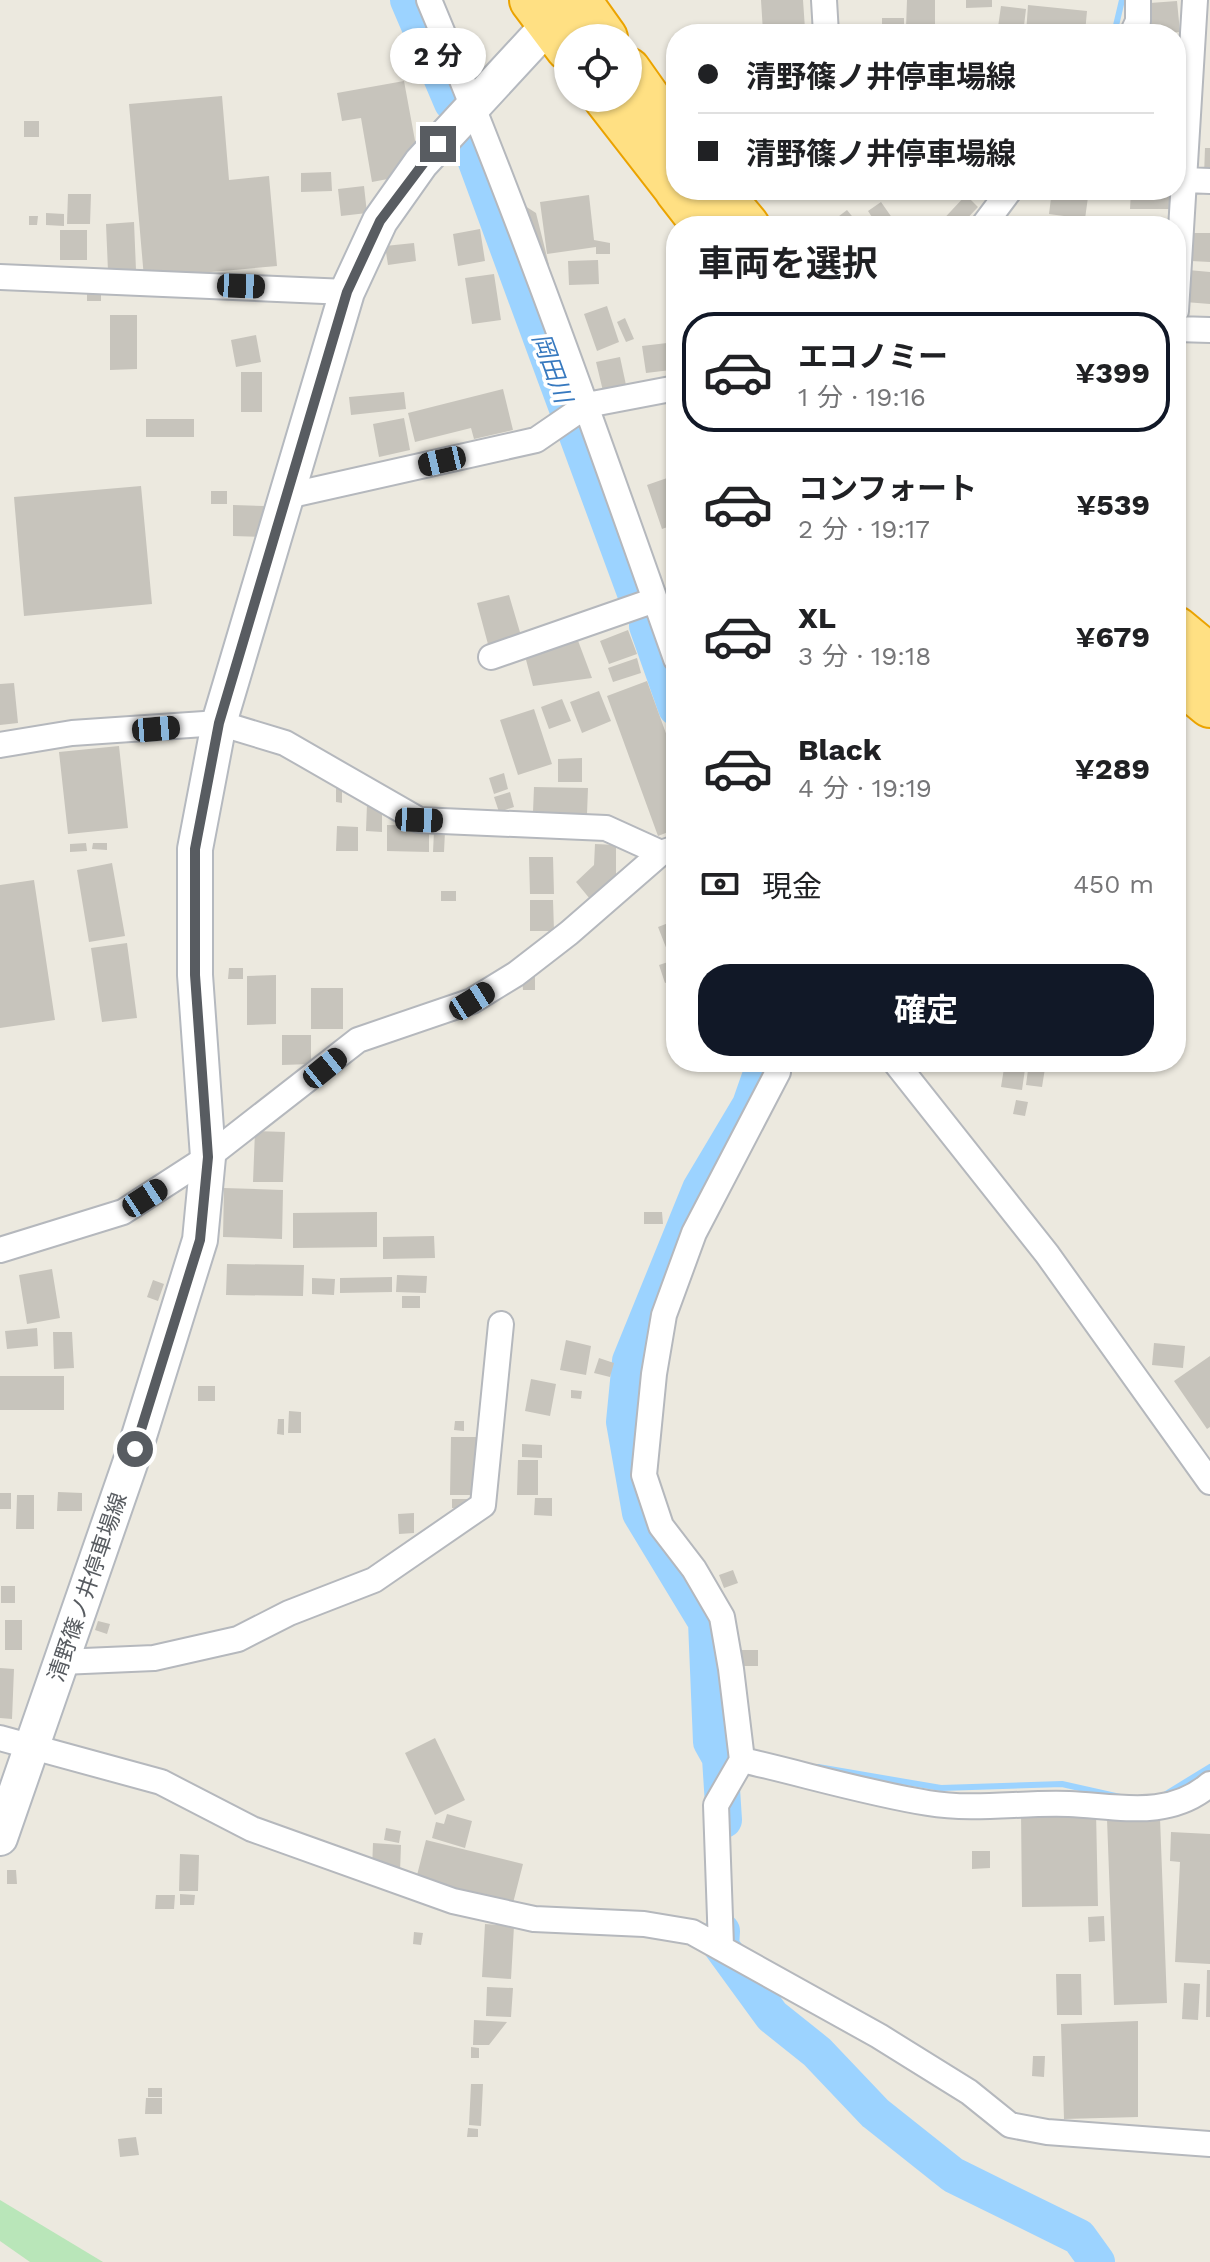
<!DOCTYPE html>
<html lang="ja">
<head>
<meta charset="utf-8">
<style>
	:root { --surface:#fff; --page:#f2f2f2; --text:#202124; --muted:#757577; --line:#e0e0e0; --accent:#111827 }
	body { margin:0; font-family:"Work Sans","Noto Sans JP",sans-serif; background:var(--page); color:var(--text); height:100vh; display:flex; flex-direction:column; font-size:30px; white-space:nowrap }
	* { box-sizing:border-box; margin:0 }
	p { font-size:26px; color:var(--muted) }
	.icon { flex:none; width:44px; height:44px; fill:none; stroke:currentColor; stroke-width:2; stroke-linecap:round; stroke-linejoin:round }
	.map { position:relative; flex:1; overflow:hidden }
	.details { position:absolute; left:666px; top:216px; width:520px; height:856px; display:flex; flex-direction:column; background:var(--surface); border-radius:32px; box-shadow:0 2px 6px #0004 }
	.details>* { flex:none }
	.hud { position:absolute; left:666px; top:24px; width:520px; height:176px; border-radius:32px; box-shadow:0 2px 6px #0004; display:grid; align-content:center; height:176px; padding:0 32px; background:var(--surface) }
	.controls { position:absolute; left:554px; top:24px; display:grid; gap:16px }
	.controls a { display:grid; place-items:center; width:88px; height:88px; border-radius:50%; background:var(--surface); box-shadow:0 2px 6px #0004; font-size:40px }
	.end { position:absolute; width:36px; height:36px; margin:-18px; border:10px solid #585c61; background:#fff; box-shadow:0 0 0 4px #fff }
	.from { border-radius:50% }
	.bubble { position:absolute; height:56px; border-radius:28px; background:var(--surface); box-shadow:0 2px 6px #0004; font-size:26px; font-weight:700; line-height:56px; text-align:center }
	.car { position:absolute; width:24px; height:48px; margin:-24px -12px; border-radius:10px; box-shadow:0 0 6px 2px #0007; background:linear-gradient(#222 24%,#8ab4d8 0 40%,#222 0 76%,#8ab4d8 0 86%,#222 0) }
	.hud b { display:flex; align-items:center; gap:28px; height:76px; font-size:30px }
	.hud b+b { border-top:2px solid var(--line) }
	.hud i { width:20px; height:20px; background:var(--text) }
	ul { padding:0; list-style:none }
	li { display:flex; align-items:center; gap:24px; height:120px; margin:0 16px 12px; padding:0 16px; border:4px solid transparent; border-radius:32px }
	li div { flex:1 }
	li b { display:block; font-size:30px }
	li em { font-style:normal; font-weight:700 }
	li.active { border-color:var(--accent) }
	li>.icon { width:72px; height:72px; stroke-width:1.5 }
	h2 { padding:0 32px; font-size:36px; line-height:96px }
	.pay { display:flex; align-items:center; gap:20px; height:88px; padding:0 32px; font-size:30px }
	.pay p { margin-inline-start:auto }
	.button { display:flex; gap:16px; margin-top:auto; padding:16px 32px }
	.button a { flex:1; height:92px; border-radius:32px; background:var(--accent); color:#fff; font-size:32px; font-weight:700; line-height:92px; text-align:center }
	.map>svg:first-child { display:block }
	.grass { fill:#b9e6b9 }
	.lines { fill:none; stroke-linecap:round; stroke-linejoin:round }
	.stream { stroke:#9cd3ff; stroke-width:6 }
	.river { stroke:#9cd3ff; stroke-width:36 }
	.building { fill:#c7c4bc }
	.street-casing { stroke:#b5b8bd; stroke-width:28 }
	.secondary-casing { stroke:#b5b9bf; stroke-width:38 }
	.highway-casing { stroke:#eba300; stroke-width:48 }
	.street { stroke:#fff; stroke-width:24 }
	.secondary { stroke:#fff; stroke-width:34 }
	.highway { stroke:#ffe083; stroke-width:44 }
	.route { stroke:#585c61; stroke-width:10 }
	.labels { text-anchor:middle; stroke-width:7; stroke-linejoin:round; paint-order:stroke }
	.street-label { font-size:22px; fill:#585c61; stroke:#fff }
	.water-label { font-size:24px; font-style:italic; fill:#3779bf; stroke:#fff }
</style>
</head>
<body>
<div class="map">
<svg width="1210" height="2262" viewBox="0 0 1210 2262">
	<rect width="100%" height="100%" fill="#ece9df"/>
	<!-- grass -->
	<path class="grass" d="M 0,2200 L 103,2262 L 30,2262 L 0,2241 Z"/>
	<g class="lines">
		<!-- stream -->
		<path class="stream" d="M 1114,34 L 1122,0
			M 818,1767 L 941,1788 L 1062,1784 L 1120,1797
			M 1166,1794 L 1210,1767"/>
		<!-- river -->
		<path class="river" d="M 408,0 L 452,103
			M 469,143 L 635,593
			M 647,626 L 676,708
			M 724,1820 L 720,1758 L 711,1742 L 706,1622 L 640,1513 L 624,1422 L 630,1361 L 700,1189 L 750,1105 L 765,1062
			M 722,1931 L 721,1946 L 772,2016 L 817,2052 L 875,2113 L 953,2175 L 1079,2237 L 1097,2262"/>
	</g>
	<!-- building -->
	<path class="building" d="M 761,0 L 803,0 L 805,29 L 763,32 Z
		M 907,0 L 935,0 L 935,28 L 906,28 Z
		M 966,0 L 992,0 L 992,7 L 966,8 Z
		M 1177,1 L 1180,32 L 1152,34 L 1150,3 Z
		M 1028,5 L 1087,11 L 1085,33 L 1026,34 Z
		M 1001,6 L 1026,9 L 1023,34 L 997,34 Z
		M 882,18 L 904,18 L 904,33 L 882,34 Z
		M 836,26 L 852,27 L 852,34 L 836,34 Z
		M 404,81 L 416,146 L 393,178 L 372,182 L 361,118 L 342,121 L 337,93 Z
		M 222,96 L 229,180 L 269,176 L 277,266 L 144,278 L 129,104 Z
		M 24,121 L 39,121 L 39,137 L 24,137 Z
		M 1205,148 L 1210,148 L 1210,175 L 1204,175 Z
		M 331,172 L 332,191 L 301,192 L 301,173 Z
		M 364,186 L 367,213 L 341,216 L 338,189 Z
		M 1052,190 L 1089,190 L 1084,226 L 1062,226 L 1064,216 L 1049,214 Z
		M 1098,190 L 1113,190 L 1113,195 L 1097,194 Z
		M 1131,190 L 1169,191 L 1169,209 L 1130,209 Z
		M 68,194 L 91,194 L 90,224 L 67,224 Z
		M 589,195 L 594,240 L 610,243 L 610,254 L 596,254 L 596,247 L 547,254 L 540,202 Z
		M 966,195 L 978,207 L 960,226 L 937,226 Z
		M 881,202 L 895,222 L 889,226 L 878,226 L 868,211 Z
		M 522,204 L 536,213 L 549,265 L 539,268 Z
		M 847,210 L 860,226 L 826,226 Z
		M 46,213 L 64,214 L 64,226 L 46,225 Z
		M 29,216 L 38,216 L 37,225 L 29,225 Z
		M 998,219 L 1037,224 L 1036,226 L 997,226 Z
		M 134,222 L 136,270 L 108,271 L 106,224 Z
		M 480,229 L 485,261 L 458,266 L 453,234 Z
		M 60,230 L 87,230 L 87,260 L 60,260 Z
		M 1192,233 L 1210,233 L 1210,262 L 1191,261 Z
		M 414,243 L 416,261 L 388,265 L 385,246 Z
		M 598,260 L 599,284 L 569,285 L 568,261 Z
		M 1188,270 L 1210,272 L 1210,304 L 1185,302 Z
		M 494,274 L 501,320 L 472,324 L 465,278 Z
		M 87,291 L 101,291 L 101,301 L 87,301 Z
		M 607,306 L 619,342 L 597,351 L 584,314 Z
		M 110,315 L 137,315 L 137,369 L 110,370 Z
		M 625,318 L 634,339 L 626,342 L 617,322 Z
		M 256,335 L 261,362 L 236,367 L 231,340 Z
		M 667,343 L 671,370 L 646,373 L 642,346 Z
		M 620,357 L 626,385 L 603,391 L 596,362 Z
		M 241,372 L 262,372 L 262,412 L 241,412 Z
		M 503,389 L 513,430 L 474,439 L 471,428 L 415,442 L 408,413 Z
		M 404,392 L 406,409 L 351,415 L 349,397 Z
		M 404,418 L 410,450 L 379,457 L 373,424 Z
		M 146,419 L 194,419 L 194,437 L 146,437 Z
		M 670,477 L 676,496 L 676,524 L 662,529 L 647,485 Z
		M 141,486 L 152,604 L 24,616 L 14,497 Z
		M 211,491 L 227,491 L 227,504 L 211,504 Z
		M 233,505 L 264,506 L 263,537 L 233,536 Z
		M 509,595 L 522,639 L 489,648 L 477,603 Z
		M 628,630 L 637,654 L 609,664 L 600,641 Z
		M 577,638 L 592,678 L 533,686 L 525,656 Z
		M 637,658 L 641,673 L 613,682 L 608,668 Z
		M 647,681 L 676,761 L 676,829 L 658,836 L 607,696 Z
		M 14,683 L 18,723 L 0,725 L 0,684 Z
		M 599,691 L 611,721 L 582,733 L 570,702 Z
		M 562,699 L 571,721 L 549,729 L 541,707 Z
		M 534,709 L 552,764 L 518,775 L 500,720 Z
		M 119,746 L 128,828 L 68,834 L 59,752 Z
		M 582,758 L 582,782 L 558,782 L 558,759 Z
		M 504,773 L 508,789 L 494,794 L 489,778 Z
		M 336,787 L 342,788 L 342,803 L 336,802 Z
		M 534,787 L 588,788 L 587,814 L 533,812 Z
		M 510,792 L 514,807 L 499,812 L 494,797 Z
		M 367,804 L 382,810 L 382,832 L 366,831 Z
		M 387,825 L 429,826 L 429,852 L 387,851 Z
		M 337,826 L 358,827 L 358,851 L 336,851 Z
		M 434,831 L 445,831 L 444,852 L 433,852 Z
		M 86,843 L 87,851 L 70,852 L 70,844 Z
		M 93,843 L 107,843 L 107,850 L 92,849 Z
		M 595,844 L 616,845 L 616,877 L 590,899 L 576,882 L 594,865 Z
		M 529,857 L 553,857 L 554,894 L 530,894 Z
		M 112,863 L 125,936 L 89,942 L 77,870 Z
		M 34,880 L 55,1020 L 0,1028 L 0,885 Z
		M 441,891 L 456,891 L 456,901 L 441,901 Z
		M 530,900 L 553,900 L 554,931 L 530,931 Z
		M 676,920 L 676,973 L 658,927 Z
		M 127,943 L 137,1018 L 102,1022 L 91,948 Z
		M 668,962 L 674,980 L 665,983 L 659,965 Z
		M 229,968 L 243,968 L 243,979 L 228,979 Z
		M 276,975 L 276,1024 L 247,1025 L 247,976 Z
		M 522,977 L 535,977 L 535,990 L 523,990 Z
		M 311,988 L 343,988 L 343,1029 L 311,1029 Z
		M 282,1035 L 311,1035 L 311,1064 L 282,1065 Z
		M 1005,1062 L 1026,1062 L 1022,1090 L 1001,1087 Z
		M 1029,1062 L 1046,1062 L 1042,1087 L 1026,1085 Z
		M 1016,1100 L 1028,1102 L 1025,1116 L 1013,1114 Z
		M 255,1131 L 285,1132 L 283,1182 L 253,1182 Z
		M 224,1188 L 283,1190 L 282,1239 L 223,1237 Z
		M 377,1212 L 377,1247 L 293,1248 L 293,1213 Z
		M 644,1212 L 662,1212 L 663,1224 L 644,1224 Z
		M 434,1236 L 435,1258 L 383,1259 L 383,1237 Z
		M 227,1264 L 304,1265 L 303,1296 L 226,1295 Z
		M 52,1269 L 60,1318 L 27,1324 L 19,1275 Z
		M 397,1275 L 427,1276 L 426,1293 L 396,1292 Z
		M 392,1277 L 392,1292 L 340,1293 L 340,1278 Z
		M 312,1278 L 335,1279 L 334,1295 L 312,1294 Z
		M 153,1280 L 164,1284 L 158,1301 L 147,1297 Z
		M 402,1296 L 420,1296 L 420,1308 L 402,1308 Z
		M 37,1328 L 38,1346 L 7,1349 L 5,1331 Z
		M 53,1332 L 72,1332 L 74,1368 L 54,1369 Z
		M 566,1340 L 591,1346 L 586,1375 L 560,1370 Z
		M 1154,1343 L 1185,1346 L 1183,1368 L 1152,1365 Z
		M 1210,1356 L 1210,1427 L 1207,1429 L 1174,1381 Z
		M 599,1358 L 614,1363 L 610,1377 L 594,1373 Z
		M 0,1376 L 64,1376 L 64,1410 L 0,1410 Z
		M 531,1379 L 556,1384 L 550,1416 L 525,1411 Z
		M 198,1386 L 215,1386 L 215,1401 L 198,1401 Z
		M 571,1390 L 582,1391 L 581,1399 L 571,1398 Z
		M 289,1411 L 301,1412 L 301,1433 L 288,1433 Z
		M 278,1419 L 284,1419 L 284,1435 L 277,1434 Z
		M 455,1421 L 464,1421 L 464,1431 L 454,1430 Z
		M 451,1437 L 477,1437 L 476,1495 L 450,1495 Z
		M 522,1444 L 542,1445 L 542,1458 L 522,1457 Z
		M 518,1460 L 538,1460 L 538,1495 L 517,1495 Z
		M 58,1492 L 82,1493 L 82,1511 L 57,1511 Z
		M 0,1493 L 11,1493 L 11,1509 L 0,1509 Z
		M 17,1495 L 34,1495 L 34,1529 L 16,1529 Z
		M 535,1498 L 552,1498 L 552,1516 L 534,1515 Z
		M 452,1499 L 469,1499 L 469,1508 L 452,1508 Z
		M 414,1513 L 414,1533 L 399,1534 L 398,1514 Z
		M 733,1570 L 738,1583 L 724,1588 L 719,1575 Z
		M 1,1586 L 15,1586 L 15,1603 L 1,1603 Z
		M 5,1620 L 22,1620 L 22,1650 L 5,1650 Z
		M 98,1621 L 110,1624 L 107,1634 L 95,1630 Z
		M 740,1650 L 758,1650 L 758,1666 L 740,1666 Z
		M 0,1668 L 14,1669 L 12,1719 L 0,1718 Z
		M 435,1738 L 465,1800 L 435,1815 L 405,1753 Z
		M 1096,1811 L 1098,1906 L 1022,1907 L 1021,1812 Z
		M 447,1814 L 472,1821 L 465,1848 L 432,1838 L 436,1822 L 444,1824 Z
		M 1160,1818 L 1167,2003 L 1114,2005 L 1107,1819 Z
		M 386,1828 L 401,1831 L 399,1843 L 384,1840 Z
		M 1171,1832 L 1210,1834 L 1210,1964 L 1175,1962 L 1180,1862 L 1170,1861 Z
		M 426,1840 L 523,1864 L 512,1907 L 415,1883 Z
		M 373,1843 L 401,1845 L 400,1872 L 372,1870 Z
		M 972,1851 L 990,1851 L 990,1868 L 972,1869 Z
		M 180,1854 L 199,1855 L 198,1891 L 179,1891 Z
		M 7,1870 L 16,1870 L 17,1884 L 7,1884 Z
		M 180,1894 L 195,1895 L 194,1905 L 180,1905 Z
		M 156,1895 L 175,1895 L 174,1909 L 155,1909 Z
		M 1104,1916 L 1105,1941 L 1089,1942 L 1088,1917 Z
		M 485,1924 L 514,1926 L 511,1979 L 482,1977 Z
		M 414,1932 L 423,1933 L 421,1945 L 413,1944 Z
		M 1207,1970 L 1210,1970 L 1210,2017 L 1206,2017 Z
		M 1056,1974 L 1081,1974 L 1082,2015 L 1057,2015 Z
		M 1184,1983 L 1200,1984 L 1198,2020 L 1182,2019 Z
		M 487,1987 L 513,1988 L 511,2017 L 486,2016 Z
		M 474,2020 L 507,2022 L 489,2045 L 473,2045 Z
		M 1138,2021 L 1138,2117 L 1064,2119 L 1061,2024 Z
		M 471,2047 L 479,2048 L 479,2058 L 471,2058 Z
		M 1033,2056 L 1045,2056 L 1044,2077 L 1032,2076 Z
		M 471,2084 L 483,2084 L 481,2126 L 469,2125 Z
		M 148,2088 L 162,2088 L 162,2097 L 148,2097 Z
		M 146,2098 L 162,2098 L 162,2114 L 145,2114 Z
		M 468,2128 L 478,2129 L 478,2137 L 467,2137 Z
		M 136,2137 L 139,2155 L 120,2157 L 118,2139 Z"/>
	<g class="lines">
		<!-- street casing -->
		<g class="street-casing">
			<path id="street" d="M 429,0 C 520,216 598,438 676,659
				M 824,0 L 826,34
				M 1132,34 L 1138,21 L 1138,0
				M 1185,180 L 1210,181
				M 983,226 L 1010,190
				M 0,277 L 347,292
				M 1176,311 L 1195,0
				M 1176,329 L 1210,330
				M 287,496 L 536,440 L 587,405 L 676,388
				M 491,657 L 655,600
				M 0,745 L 72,733 L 219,723 L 285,743 L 419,820 L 606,828 L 661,853
				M 895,1062 L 1047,1254 L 1210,1482
				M 0,1250 L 123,1212 L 208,1157 L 358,1040 L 472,1001 L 516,974 L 569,933 L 661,853 L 676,848
				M 61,1662 L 154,1658 L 238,1639 L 289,1613 L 374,1580 L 483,1505 L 501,1324
				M 0,1738 L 161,1782 L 252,1829 L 453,1901 L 534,1919 L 644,1924 L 692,1932 L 879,2036 L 969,2092 L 1010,2125 L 1047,2132 L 1210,2144
				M 742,1760 C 804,1774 866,1793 928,1803 C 975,1811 1022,1802 1069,1804 C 1117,1806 1169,1820 1210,1784
				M 721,1946 L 716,1805 L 742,1760 L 731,1669 L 722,1617 L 694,1569 L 661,1526 L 644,1475 L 654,1374 L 664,1315 L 694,1233 L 778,1072 L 779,1062"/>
		</g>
		<!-- secondary casing -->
		<g class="secondary-casing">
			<path id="secondary" d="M 0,1838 L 135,1449 L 200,1240 L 208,1157 L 195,975 L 195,849 L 219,723 L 347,292 L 380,221 L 421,163 L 565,7"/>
		</g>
		<!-- highway casing -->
		<g class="highway-casing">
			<path id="highway" d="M 532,0 L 568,48
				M 578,0 L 605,38
				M 628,70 L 676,138
				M 606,98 L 676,188
				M 677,190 L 705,226
				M 717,190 L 747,226
				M 1176,629 L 1210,657
				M 1176,677 L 1210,705"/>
		</g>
		<!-- street -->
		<use href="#street" class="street"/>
		<!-- secondary -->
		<use href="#secondary" class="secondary"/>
		<!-- highway -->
		<use href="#highway" class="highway"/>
	</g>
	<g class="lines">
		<!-- route -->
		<path class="route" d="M 135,1449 L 200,1240 L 208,1157 L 195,975 L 195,849 L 219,723 L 347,292 L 380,221 L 438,144"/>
	</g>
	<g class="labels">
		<!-- street labels -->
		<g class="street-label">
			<text transform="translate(87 1587) rotate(-71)" y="8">清野篠ノ井停車場線</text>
		</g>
		<!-- water labels -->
		<g class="water-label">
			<text transform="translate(552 368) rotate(70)" y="8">岡田川</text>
		</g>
	</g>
</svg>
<div class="controls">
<a><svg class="icon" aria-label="locate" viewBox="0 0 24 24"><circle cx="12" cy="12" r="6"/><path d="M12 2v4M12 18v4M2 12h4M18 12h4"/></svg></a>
</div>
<i class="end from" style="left:135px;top:1449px"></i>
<i class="end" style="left:438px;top:144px"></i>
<div class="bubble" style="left:390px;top:28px;width:96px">2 分</div>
<i class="car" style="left:241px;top:286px;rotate:92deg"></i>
<i class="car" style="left:442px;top:461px;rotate:257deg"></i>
<i class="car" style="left:156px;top:729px;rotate:85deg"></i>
<i class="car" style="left:419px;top:820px;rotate:92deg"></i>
<i class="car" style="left:472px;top:1001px;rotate:58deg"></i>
<i class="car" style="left:325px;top:1068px;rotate:51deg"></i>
<i class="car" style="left:145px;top:1198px;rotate:57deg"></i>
<div class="hud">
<b><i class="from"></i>清野篠ノ井停車場線</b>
<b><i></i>清野篠ノ井停車場線</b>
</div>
<section class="details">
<h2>車両を選択</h2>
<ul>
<li class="active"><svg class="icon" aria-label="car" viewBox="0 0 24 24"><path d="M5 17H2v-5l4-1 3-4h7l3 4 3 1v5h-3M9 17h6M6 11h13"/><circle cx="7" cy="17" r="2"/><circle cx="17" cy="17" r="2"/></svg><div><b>エコノミー</b><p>1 分 · 19:16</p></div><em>¥399</em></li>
<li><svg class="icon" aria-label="car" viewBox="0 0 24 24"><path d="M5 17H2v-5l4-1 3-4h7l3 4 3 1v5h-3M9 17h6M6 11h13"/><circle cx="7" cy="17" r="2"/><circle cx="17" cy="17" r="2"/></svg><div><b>コンフォート</b><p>2 分 · 19:17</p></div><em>¥539</em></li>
<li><svg class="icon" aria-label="car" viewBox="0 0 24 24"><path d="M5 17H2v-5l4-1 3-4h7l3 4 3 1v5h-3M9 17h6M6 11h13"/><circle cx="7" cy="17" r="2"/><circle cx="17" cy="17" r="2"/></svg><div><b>XL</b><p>3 分 · 19:18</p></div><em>¥679</em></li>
<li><svg class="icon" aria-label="car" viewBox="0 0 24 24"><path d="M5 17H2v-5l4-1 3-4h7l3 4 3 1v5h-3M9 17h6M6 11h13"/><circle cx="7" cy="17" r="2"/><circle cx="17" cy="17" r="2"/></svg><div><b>Black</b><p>4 分 · 19:19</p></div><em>¥289</em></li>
</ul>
<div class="pay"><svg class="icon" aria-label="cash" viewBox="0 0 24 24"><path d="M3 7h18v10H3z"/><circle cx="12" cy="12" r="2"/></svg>現金<p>450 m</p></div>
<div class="button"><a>確定</a></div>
</section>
</div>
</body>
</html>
